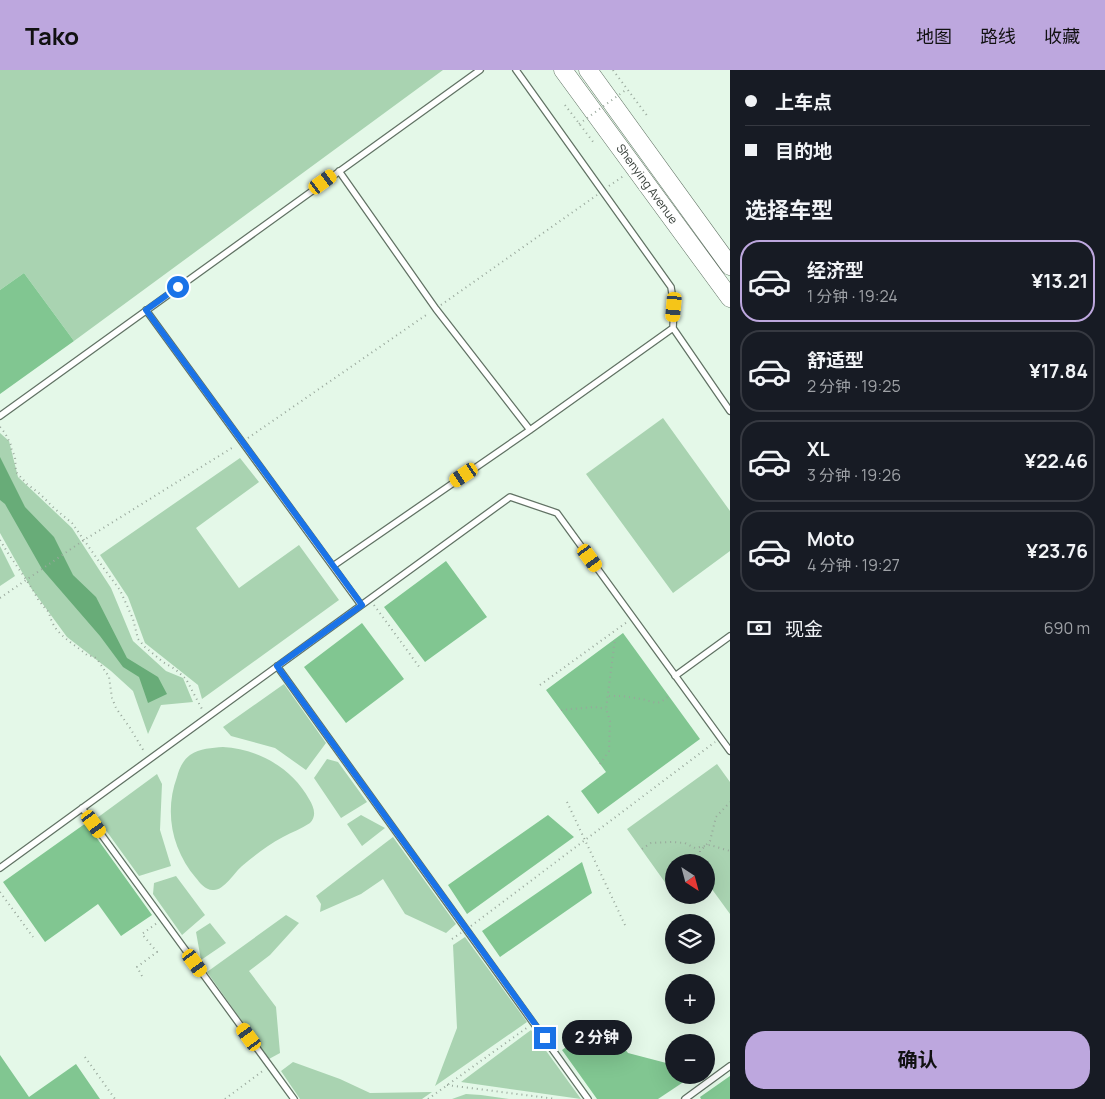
<!DOCTYPE html>
<html lang="zh">
<head>
<meta charset="utf-8">
<style>
	:root { --surface:#171b24; --page:#20242c; --text:#f1f3f6; --muted:#9ea1a6; --line:#363941; --accent:#bda7de }
	body { margin:0; font-family:Manrope,"Noto Sans SC",sans-serif; background:var(--page); color:var(--text); height:100vh; display:flex; flex-direction:column; font-size:19px; white-space:nowrap }
	* { box-sizing:border-box; margin:0 }
	p { font-size:16px; color:var(--muted) }
	.icon { flex:none; width:28px; height:28px; fill:none; stroke:currentColor; stroke-width:2; stroke-linecap:round; stroke-linejoin:round }
	.map { position:relative; flex:1; overflow:hidden }
	.side { display:flex; flex-direction:column; background:var(--surface); width:375px }
	.side>* { flex:none }
	.top-card { display:grid; align-content:center; height:110px; padding:0 15px; background:var(--surface) }
	.needle { width:32px; rotate:144deg }
	.controls { position:absolute; left:665px; top:784px; display:grid; gap:10px }
	.controls a { display:grid; place-items:center; width:50px; height:50px; border-radius:50%; background:var(--surface); box-shadow:0 5px 20px #0002; font-size:25px }
	.end { position:absolute; width:22px; height:22px; margin:-11px; border:6px solid #1a73e8; background:#fff; box-shadow:0 0 0 2px #fff }
	.from { border-radius:50% }
	.bubble { position:absolute; height:35px; border-radius:18px; background:var(--surface); box-shadow:0 5px 20px #0002; font-size:16px; font-weight:700; line-height:35px; text-align:center }
	.car { position:absolute; width:15px; height:30px; margin:-15px -8px; border-radius:6px; box-shadow:0 0 4px 1px #0007; background:linear-gradient(#f5c518 24%,#345 0 40%,#f5c518 0 76%,#345 0 86%,#f5c518 0) }
	.top-card b { display:flex; align-items:center; gap:18px; height:48px; font-size:19px }
	.top-card b+b { border-top:1px solid var(--line) }
	.top-card i { width:12px; height:12px; background:var(--text) }
	ul { padding:0; list-style:none }
	li { display:flex; align-items:center; gap:15px; height:82px; margin:0 10px 8px; padding:0 5px; border:2px solid var(--line); border-radius:20px }
	li div { flex:1 }
	li b { display:block; font-size:19px }
	li em { font-style:normal; font-weight:700 }
	li.active { border-color:var(--accent) }
	li>.icon { width:45px; height:45px; stroke-width:1.5 }
	h2 { padding:0 15px; font-size:22px; line-height:60px }
	.pay { display:flex; align-items:center; gap:12px; height:55px; padding:0 15px; font-size:19px }
	.pay p { margin-inline-start:auto }
	.action { display:flex; gap:10px; margin-top:auto; padding:10px 15px }
	.action a { flex:1; height:58px; border-radius:20px; background:var(--accent); color:#111; font-size:20px; font-weight:700; line-height:58px; text-align:center }
	header { display:flex; align-items:center; gap:30px; box-sizing:border-box; height:70px; padding:0 25px; background:var(--accent); color:#111 }
	header strong { font-size:24px }
	nav { display:flex; gap:28px; margin-inline-start:auto; font-size:18px }
	main { display:flex; flex:1; min-height:0 }
	.map>svg:first-child { display:block }
	.green { fill:#a9d3b1 }
	.forest { fill:#81c691 }
	.water { fill:#68ac78 }
	.lines { fill:none; stroke-linecap:round; stroke-linejoin:round }
	.service-casing { stroke:#617264; stroke-width:8 }
	.primary-casing { stroke:#617264; stroke-width:19 }
	.path { stroke:#98a79b; stroke-width:2; stroke-dasharray:1 4; stroke-linecap:butt }
	.service { stroke:#fff; stroke-width:5.5 }
	.primary { stroke:#fff; stroke-width:18 }
	.path-bridge { stroke:#98a79b; stroke-width:2; stroke-dasharray:1 4; stroke-linecap:butt }
	.route { stroke:#1a73e8; stroke-width:6 }
	.labels { text-anchor:middle; stroke-width:4.5; stroke-linejoin:round; paint-order:stroke }
	.street-label { font-size:12px; fill:#363e38; stroke:#fff }
</style>
</head>
<body>
<header>
<strong>Tako</strong>
<nav><a>地图</a><a>路线</a><a>收藏</a></nav>
</header>
<main>
<div class="map">
<svg width="730" height="1029" viewBox="0 0 730 1029">
	<rect width="100%" height="100%" fill="#e4f8e8"/>
	<!-- green -->
	<path class="green" d="M 0,0 L 443,0 L 74,271 L 24,203 L 0,220 Z
		M 663,348 L 730,441 L 730,481 L 673,523 L 586,404 Z
		M 0,363 L 9,371 L 18,407 L 72,458 L 111,518 L 133,571 L 166,601 L 183,608 L 193,632 L 161,635 L 148,664 L 133,621 L 111,601 L 67,567 L 31,518 L 0,463 Z
		M 240,388 L 259,412 L 196,458 L 239,518 L 299,475 L 339,530 L 202,629 L 198,615 L 145,573 L 128,527 L 100,485 Z
		M 0,476 L 15,506 L 0,516 Z
		M 284,614 L 326,673 L 306,700 L 275,678 L 231,666 L 223,657 Z
		M 223,677 C 258,679 292,698 309,729 C 314,737 317,746 310,753 C 301,759 292,762 283,767 C 268,775 255,785 242,796 C 234,803 224,820 214,820 C 206,821 200,813 196,808 C 172,780 164,742 177,707 C 179,699 183,690 190,685 C 200,678 212,678 223,677 Z
		M 327,689 L 338,692 L 367,732 L 341,748 L 314,708 Z
		M 717,694 L 730,712 L 730,844 L 706,811 L 706,792 L 674,792 L 674,815 L 669,818 L 627,759 Z
		M 157,704 L 162,714 L 160,760 L 171,796 L 139,806 L 97,748 Z
		M 361,745 L 385,758 L 362,776 L 347,754 Z
		M 393,767 L 456,854 L 446,863 L 405,844 L 383,809 L 361,824 L 320,842 L 321,834 L 316,826 Z
		M 176,806 L 205,845 L 182,865 L 153,824 L 154,813 Z
		M 286,845 L 299,853 L 270,885 L 249,901 L 276,937 L 280,983 L 269,989 L 207,902 Z
		M 210,853 L 226,873 L 201,890 L 196,862 Z
		M 465,867 L 527,952 L 435,1016 L 457,958 L 453,875 Z
		M 531,960 L 581,1029 L 461,1012 Z
		M 293,992 L 340,1009 L 370,1023 L 432,1022 L 422,1029 L 300,1029 L 281,1001 Z
		M 466,1024 L 481,1025 L 509,1029 L 452,1029 Z"/>
	<!-- forest -->
	<path class="forest" d="M 24,203 L 74,271 L 0,324 L 0,220 Z
		M 446,491 L 487,547 L 425,592 L 384,537 Z
		M 362,553 L 404,609 L 346,653 L 304,597 Z
		M 623,563 L 700,669 L 598,744 L 581,721 L 606,702 L 546,620 Z
		M 548,745 L 574,767 L 467,844 L 448,815 Z
		M 86,753 L 152,845 L 121,866 L 98,834 L 45,872 L 3,812 Z
		M 582,792 L 592,823 L 500,887 L 482,861 Z
		M 603,951 L 628,983 L 674,995 L 674,1005 L 689,1005 L 691,1007 L 658,1029 L 597,1029 L 562,980 Z
		M 0,985 L 29,1027 L 76,994 L 100,1029 L 0,1029 Z
		M 730,1006 L 730,1029 L 701,1029 L 700,1027 Z"/>
	<!-- water -->
	<path class="water" d="M 0,387 L 25,437 L 54,467 L 73,505 L 96,527 L 127,588 L 158,607 L 167,624 L 148,633 L 139,607 L 123,597 L 100,566 L 42,499 L 5,434 L 0,430 Z"/>
	<g class="lines">
		<!-- service casing -->
		<g class="service-casing">
			<path id="service" d="M 516,0 L 671,217 L 674,237 L 673,258 L 730,341
				M 339,101 L 436,239 L 530,360
				M 146,240 L 361,535
				M 0,346 L 480,0
				M 333,496 L 530,360 L 673,258
				M 277,596 L 588,1029
				M 675,606 L 730,566
				M 82,738 L 294,1029
				M 0,798 L 510,427 L 557,443 L 730,681
				M 685,1029 L 730,996"/>
		</g>
		<!-- primary casing -->
		<g class="primary-casing">
			<path id="primary" d="M 563,0 L 730,228
				M 588,0 L 730,196"/>
		</g>
		<!-- path -->
		<path class="path" d="M 613,0 L 649,48
			M 565,35 L 594,73
			M 609,116 L 625,105
			M 441,235 L 597,125
			M 0,357 L 5,363 L 11,375 L 11,378 L 15,387 L 16,402 L 27,414 L 40,424 L 55,439 L 72,453 L 105,500 L 120,520 L 133,549 L 138,569 L 145,577 L 163,592 L 175,599 L 186,609 L 203,641
			M 248,368 L 429,243
			M 0,470 C 12,491 28,510 39,531 C 43,535 45,539 49,542 C 53,565 73,572 88,586 L 93,586 L 97,589 L 109,607 L 112,628 L 116,638 L 130,658 L 145,683
			M 0,528 L 84,470 L 235,376
			M 374,535 L 420,598
			M 540,615 L 627,552
			M 609,626 L 622,626 L 642,629 L 656,633 L 661,632 L 669,626
			M 561,640 L 595,637 L 606,639
			M 600,694 L 609,681 L 610,651 L 606,639 L 615,569
			M 567,732 L 625,855
			M 642,779 L 651,773 L 672,772 L 685,773 L 695,778 L 710,775 L 730,781
			M 700,792 L 700,781 L 710,771 L 716,747 L 730,732
			M 0,822 L 33,867
			M 471,856 L 715,672
			M 452,869 L 461,863
			M 142,906 L 137,897 L 157,882 L 142,864 L 157,853
			M 85,987 L 115,1029
			M 447,1015 L 556,1029
			M 225,1029 L 264,1000
			M 428,1029 L 528,957"/>
		<!-- service -->
		<use href="#service" class="service"/>
		<!-- primary -->
		<use href="#primary" class="primary"/>
		<!-- path-bridge -->
		<path class="path-bridge" d="M 579,54 L 627,19"/>
	</g>
	<g class="lines">
		<!-- route -->
		<path class="route" d="M 178,217 L 146,240 L 362,535 L 277,596 L 545,968"/>
	</g>
	<g class="labels">
		<!-- street labels -->
		<g class="street-label">
			<text transform="translate(647 114) rotate(54)" y="4">Shenying Avenue</text>
		</g>
	</g>
</svg>
<div class="controls">
<a><svg class="needle" viewBox="-14 -14 28 28"><path d="M0-13l5 13h-10z" fill="#e53935"/><path d="M0 13l5-13h-10z" fill="#9ea1a6"/></svg></a>
<a><svg class="icon" aria-label="layers" viewBox="0 0 24 24"><path d="M12 4l9 5-9 5-9-5zM3 14l9 5 9-5"/></svg></a>
<a>+</a>
<a>−</a>
</div>
<i class="end from" style="left:178px;top:217px"></i>
<i class="end" style="left:545px;top:968px"></i>
<div class="bubble" style="left:562px;top:950px;width:70px">2 分钟</div>
<i class="car" style="left:323px;top:112px;rotate:54deg"></i>
<i class="car" style="left:674px;top:237px;rotate:185deg"></i>
<i class="car" style="left:464px;top:405px;rotate:236deg"></i>
<i class="car" style="left:590px;top:488px;rotate:144deg"></i>
<i class="car" style="left:94px;top:754px;rotate:144deg"></i>
<i class="car" style="left:195px;top:893px;rotate:144deg"></i>
<i class="car" style="left:249px;top:967px;rotate:324deg"></i>
</div>
<section class="side">
<div class="top-card">
<b><i class="from"></i>上车点</b>
<b><i></i>目的地</b>
</div>
<h2>选择车型</h2>
<ul>
<li class="active"><svg class="icon" aria-label="car" viewBox="0 0 24 24"><path d="M5 17H2v-5l4-1 3-4h7l3 4 3 1v5h-3M9 17h6M6 11h13"/><circle cx="7" cy="17" r="2"/><circle cx="17" cy="17" r="2"/></svg><div><b>经济型</b><p>1 分钟 · 19:24</p></div><em>¥13.21</em></li>
<li><svg class="icon" aria-label="car" viewBox="0 0 24 24"><path d="M5 17H2v-5l4-1 3-4h7l3 4 3 1v5h-3M9 17h6M6 11h13"/><circle cx="7" cy="17" r="2"/><circle cx="17" cy="17" r="2"/></svg><div><b>舒适型</b><p>2 分钟 · 19:25</p></div><em>¥17.84</em></li>
<li><svg class="icon" aria-label="car" viewBox="0 0 24 24"><path d="M5 17H2v-5l4-1 3-4h7l3 4 3 1v5h-3M9 17h6M6 11h13"/><circle cx="7" cy="17" r="2"/><circle cx="17" cy="17" r="2"/></svg><div><b>XL</b><p>3 分钟 · 19:26</p></div><em>¥22.46</em></li>
<li><svg class="icon" aria-label="car" viewBox="0 0 24 24"><path d="M5 17H2v-5l4-1 3-4h7l3 4 3 1v5h-3M9 17h6M6 11h13"/><circle cx="7" cy="17" r="2"/><circle cx="17" cy="17" r="2"/></svg><div><b>Moto</b><p>4 分钟 · 19:27</p></div><em>¥23.76</em></li>
</ul>
<div class="pay"><svg class="icon" aria-label="cash" viewBox="0 0 24 24"><path d="M3 7h18v10H3z"/><circle cx="12" cy="12" r="2"/></svg>现金<p>690 m</p></div>
<div class="action"><a>确认</a></div>
</section>
</main>
</body>
</html>
